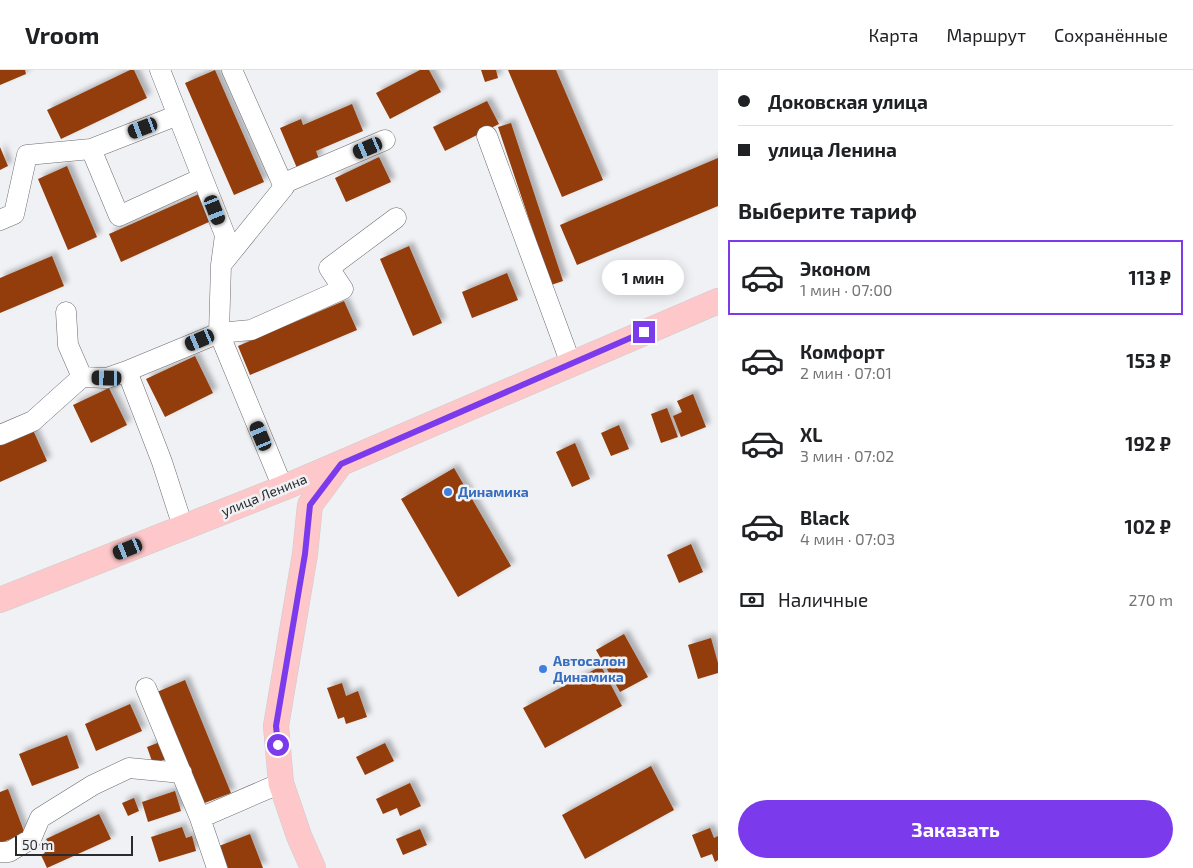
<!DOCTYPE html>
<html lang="ru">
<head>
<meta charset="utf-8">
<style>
	:root { --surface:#fff; --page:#f6f6f6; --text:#202124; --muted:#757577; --line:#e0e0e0; --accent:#7c3aed }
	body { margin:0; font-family:"Exo 2",sans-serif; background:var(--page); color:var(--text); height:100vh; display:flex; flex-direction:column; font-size:19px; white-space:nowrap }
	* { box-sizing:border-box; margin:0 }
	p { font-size:16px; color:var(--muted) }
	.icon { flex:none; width:28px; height:28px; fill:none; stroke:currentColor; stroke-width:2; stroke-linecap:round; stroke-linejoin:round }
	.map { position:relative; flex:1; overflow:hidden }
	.sheet { display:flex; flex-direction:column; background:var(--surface); width:475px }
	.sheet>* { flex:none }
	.top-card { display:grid; align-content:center; height:110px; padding:0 20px; background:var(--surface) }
	.scale { position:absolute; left:15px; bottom:12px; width:118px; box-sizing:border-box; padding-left:5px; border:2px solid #2b2b2c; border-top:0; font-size:14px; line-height:18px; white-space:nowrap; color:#2b2b2c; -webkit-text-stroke:4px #f0f1f5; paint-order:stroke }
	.end { position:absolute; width:22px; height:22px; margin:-11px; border:6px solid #7c3aed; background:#fff; box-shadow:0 0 0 2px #fff }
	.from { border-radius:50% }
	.bubble { position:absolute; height:35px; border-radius:18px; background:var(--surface); box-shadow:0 2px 12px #0003; font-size:16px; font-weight:700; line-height:35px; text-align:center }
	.car { position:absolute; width:15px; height:30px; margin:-15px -8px; border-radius:6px; box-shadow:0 0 4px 1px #0007; background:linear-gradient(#222 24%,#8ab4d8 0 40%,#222 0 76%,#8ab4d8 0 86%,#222 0) }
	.top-card b { display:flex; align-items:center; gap:18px; height:48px; font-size:19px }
	.top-card b+b { border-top:1px solid var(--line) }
	.top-card i { width:12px; height:12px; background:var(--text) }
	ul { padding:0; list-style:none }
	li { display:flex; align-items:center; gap:15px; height:75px; margin:0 10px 8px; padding:0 10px; border:2px solid transparent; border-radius:0px }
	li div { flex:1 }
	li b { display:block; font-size:19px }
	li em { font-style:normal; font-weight:700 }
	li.active { border-color:var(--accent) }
	li>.icon { width:45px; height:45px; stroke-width:1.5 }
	h2 { padding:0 20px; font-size:22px; line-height:60px }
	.pay { display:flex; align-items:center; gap:12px; height:55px; padding:0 20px; font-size:19px }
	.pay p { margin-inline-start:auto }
	.primary-button { display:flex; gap:10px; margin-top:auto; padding:10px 20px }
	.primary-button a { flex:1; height:58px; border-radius:30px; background:var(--accent); color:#fff; font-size:20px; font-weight:700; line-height:58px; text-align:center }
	header { display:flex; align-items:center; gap:30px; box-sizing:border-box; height:70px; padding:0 25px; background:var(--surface); border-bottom:1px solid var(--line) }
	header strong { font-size:24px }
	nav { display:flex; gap:28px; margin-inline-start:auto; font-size:18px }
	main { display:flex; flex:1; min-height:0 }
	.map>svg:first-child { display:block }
	.building { fill:#933c08; filter:url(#shadow) }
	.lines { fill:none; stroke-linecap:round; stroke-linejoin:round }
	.minor-casing { stroke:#6d6d71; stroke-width:21 }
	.major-casing { stroke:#ccc; stroke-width:26 }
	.minor { stroke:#fff; stroke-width:20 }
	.major { stroke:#fec8ca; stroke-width:25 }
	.route { stroke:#7c3aed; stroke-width:6 }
	.shop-dot { fill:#3f7fe0; stroke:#f0f1f5; stroke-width:2 }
	.labels { text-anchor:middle; stroke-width:5; stroke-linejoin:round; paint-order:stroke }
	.shop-label { font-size:14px; font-weight:bold; fill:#366cbe; stroke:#f0f1f5; text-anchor:start }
	.street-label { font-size:14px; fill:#2b2b2c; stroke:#f0f1f5 }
</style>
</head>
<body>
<header>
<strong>Vroom</strong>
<nav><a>Карта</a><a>Маршрут</a><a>Сохранённые</a></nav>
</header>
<main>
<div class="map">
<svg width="718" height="798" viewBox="0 0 718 798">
	<defs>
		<filter id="shadow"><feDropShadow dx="4.5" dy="-4.5" stdDeviation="2.5" flood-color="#0004"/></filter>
	</defs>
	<rect width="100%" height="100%" fill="#f0f1f5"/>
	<!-- building -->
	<path class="building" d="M 0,0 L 25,0 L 26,4 L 0,15 Z
		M 130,0 L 134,0 L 147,28 L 61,69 L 47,40 Z
		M 215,0 L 264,112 L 234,125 L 185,13 Z
		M 420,0 L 429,0 L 441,22 L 390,49 L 376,23 Z
		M 481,0 L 496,0 L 498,8 L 485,12 Z
		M 508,0 L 556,0 L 603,110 L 562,127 Z
		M 487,31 L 499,54 L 445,81 L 433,57 Z
		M 352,34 L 363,61 L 316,81 L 319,89 L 297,98 L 280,58 L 301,49 L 303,55 Z
		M 511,53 L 563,211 L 551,215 L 498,57 Z
		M 0,77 L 8,96 L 0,100 Z
		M 379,87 L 391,112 L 346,132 L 335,108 Z
		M 718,88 L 718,136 L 577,195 L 560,155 Z
		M 67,96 L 97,167 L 68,180 L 38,109 Z
		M 199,124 L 211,151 L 121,192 L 109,164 Z
		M 409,176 L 442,253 L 413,266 L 380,189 Z
		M 52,186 L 64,216 L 0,243 L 0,208 Z
		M 507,203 L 518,230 L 472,248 L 462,222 Z
		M 344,231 L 357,260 L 250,305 L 238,276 Z
		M 195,286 L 213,323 L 165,347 L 146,309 Z
		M 109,318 L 127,355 L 91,373 L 73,335 Z
		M 693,324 L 706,357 L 681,367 L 673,346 L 682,342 L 677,331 Z
		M 667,338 L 678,367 L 661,373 L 651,344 Z
		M 619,355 L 629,379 L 611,386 L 601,363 Z
		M 33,360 L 47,391 L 0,412 L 0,375 Z
		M 575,373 L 590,409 L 572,417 L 556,382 Z
		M 454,398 L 511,496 L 458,527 L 401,429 Z
		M 691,474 L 703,502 L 679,513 L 667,485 Z
		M 624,564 L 648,607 L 620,622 L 596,580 Z
		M 711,568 L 718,593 L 718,603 L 698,609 L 688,575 Z
		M 601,596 L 622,636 L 545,678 L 523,638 Z
		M 185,610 L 231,723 L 202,734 L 157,622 Z
		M 342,613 L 346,626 L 358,621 L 367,647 L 346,654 L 344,647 L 338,649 L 327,618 Z
		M 130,634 L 142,661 L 96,681 L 85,654 Z
		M 67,665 L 79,698 L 32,716 L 19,684 Z
		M 160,672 L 166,689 L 153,694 L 147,677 Z
		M 385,673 L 394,691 L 365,705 L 356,687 Z
		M 651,696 L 674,740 L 585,789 L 562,745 Z
		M 410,713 L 421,736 L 400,746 L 397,738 L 383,744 L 376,729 Z
		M 8,719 L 25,764 L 0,773 L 0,722 Z
		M 175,721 L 181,741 L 148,752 L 142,732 Z
		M 134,728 L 139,741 L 128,746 L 122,733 Z
		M 99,744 L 111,769 L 47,798 L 41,785 L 45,783 L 41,775 L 48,772 L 46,769 Z
		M 182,757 L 186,768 L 192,766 L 196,781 L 159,792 L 151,767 Z
		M 710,758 L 714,768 L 718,766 L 718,790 L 715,792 L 712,784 L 701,788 L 692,765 Z
		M 420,759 L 427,775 L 403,785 L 396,769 Z
		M 250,764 L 263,798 L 228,798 L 219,776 Z"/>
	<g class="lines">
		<!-- minor casing -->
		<g class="minor-casing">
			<path id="minor" d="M 160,0 L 225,165 L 221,195 L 219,263 L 283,418
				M 178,45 L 91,79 L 119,146 L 202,108
				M 487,66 L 571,294
				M 282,114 L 385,70
				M 0,150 L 14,144 L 27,85 L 91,79
				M 221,195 L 284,117 L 232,0
				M 66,242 L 68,275 L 82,307 L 107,308 L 127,301 L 162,392 L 183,457
				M 127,301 L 219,263 L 251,260 L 343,219 L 329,198 L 396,148
				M 0,365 L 33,351 L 82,307
				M 146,618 L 200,748
				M 0,782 L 9,782 L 31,769 L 40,748 L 93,715 L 129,698 L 182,703
				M 217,798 L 200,748 L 281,713"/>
		</g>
		<!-- major casing -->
		<g class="major-casing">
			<path id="major" d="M 0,530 L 283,418 L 718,231
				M 313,798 L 299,766 L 281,713 L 276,656 L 305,484 L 310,435 L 341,393"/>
		</g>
		<!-- minor -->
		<use href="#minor" class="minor"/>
		<!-- major -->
		<use href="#major" class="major"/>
	</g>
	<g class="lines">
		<!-- route -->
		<path class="route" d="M 278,675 L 276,656 L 305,484 L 310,435 L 341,394 L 644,262"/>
	</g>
	<!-- markers -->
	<g class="shop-dot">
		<circle cx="448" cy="422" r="5"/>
		<circle cx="543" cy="599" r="5"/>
	</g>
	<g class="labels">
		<!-- shop labels -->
		<g class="shop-label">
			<text x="458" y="427">Динамика</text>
			<text x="553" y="596">Автосалон<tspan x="553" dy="16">Динамика</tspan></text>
		</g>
		<!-- street labels -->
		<g class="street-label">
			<text transform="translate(264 425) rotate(-22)" y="5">улица Ленина</text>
		</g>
	</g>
</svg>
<div class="scale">50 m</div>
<i class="end from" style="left:278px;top:675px"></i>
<i class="end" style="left:644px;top:262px"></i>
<div class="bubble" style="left:602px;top:190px;width:82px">1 мин</div>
<i class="car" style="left:143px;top:58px;rotate:249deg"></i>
<i class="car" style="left:368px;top:78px;rotate:247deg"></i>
<i class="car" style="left:215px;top:140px;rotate:159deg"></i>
<i class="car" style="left:200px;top:270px;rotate:247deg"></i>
<i class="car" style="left:107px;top:308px;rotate:271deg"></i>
<i class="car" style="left:261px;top:366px;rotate:337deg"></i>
<i class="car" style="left:128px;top:479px;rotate:248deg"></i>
</div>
<section class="sheet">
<div class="top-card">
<b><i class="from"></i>Доковская улица</b>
<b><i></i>улица Ленина</b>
</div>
<h2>Выберите тариф</h2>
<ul>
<li class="active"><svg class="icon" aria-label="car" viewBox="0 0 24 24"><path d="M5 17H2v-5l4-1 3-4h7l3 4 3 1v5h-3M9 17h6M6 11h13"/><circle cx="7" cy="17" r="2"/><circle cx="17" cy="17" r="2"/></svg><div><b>Эконом</b><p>1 мин · 07:00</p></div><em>113 ₽</em></li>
<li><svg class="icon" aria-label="car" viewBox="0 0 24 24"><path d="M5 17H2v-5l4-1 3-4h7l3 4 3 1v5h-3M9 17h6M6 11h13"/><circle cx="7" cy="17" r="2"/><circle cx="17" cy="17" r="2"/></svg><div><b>Комфорт</b><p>2 мин · 07:01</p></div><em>153 ₽</em></li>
<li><svg class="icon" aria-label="car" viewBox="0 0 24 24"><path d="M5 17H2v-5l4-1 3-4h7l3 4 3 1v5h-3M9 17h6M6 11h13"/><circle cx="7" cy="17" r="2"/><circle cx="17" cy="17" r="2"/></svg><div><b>XL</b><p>3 мин · 07:02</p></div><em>192 ₽</em></li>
<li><svg class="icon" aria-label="car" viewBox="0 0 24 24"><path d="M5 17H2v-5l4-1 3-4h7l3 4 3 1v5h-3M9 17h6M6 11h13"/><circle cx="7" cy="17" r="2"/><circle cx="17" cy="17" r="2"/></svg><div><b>Black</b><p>4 мин · 07:03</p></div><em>102 ₽</em></li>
</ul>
<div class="pay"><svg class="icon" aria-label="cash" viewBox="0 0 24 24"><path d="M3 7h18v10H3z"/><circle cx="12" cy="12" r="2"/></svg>Наличные<p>270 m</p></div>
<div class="primary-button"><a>Заказать</a></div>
</section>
</main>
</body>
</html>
